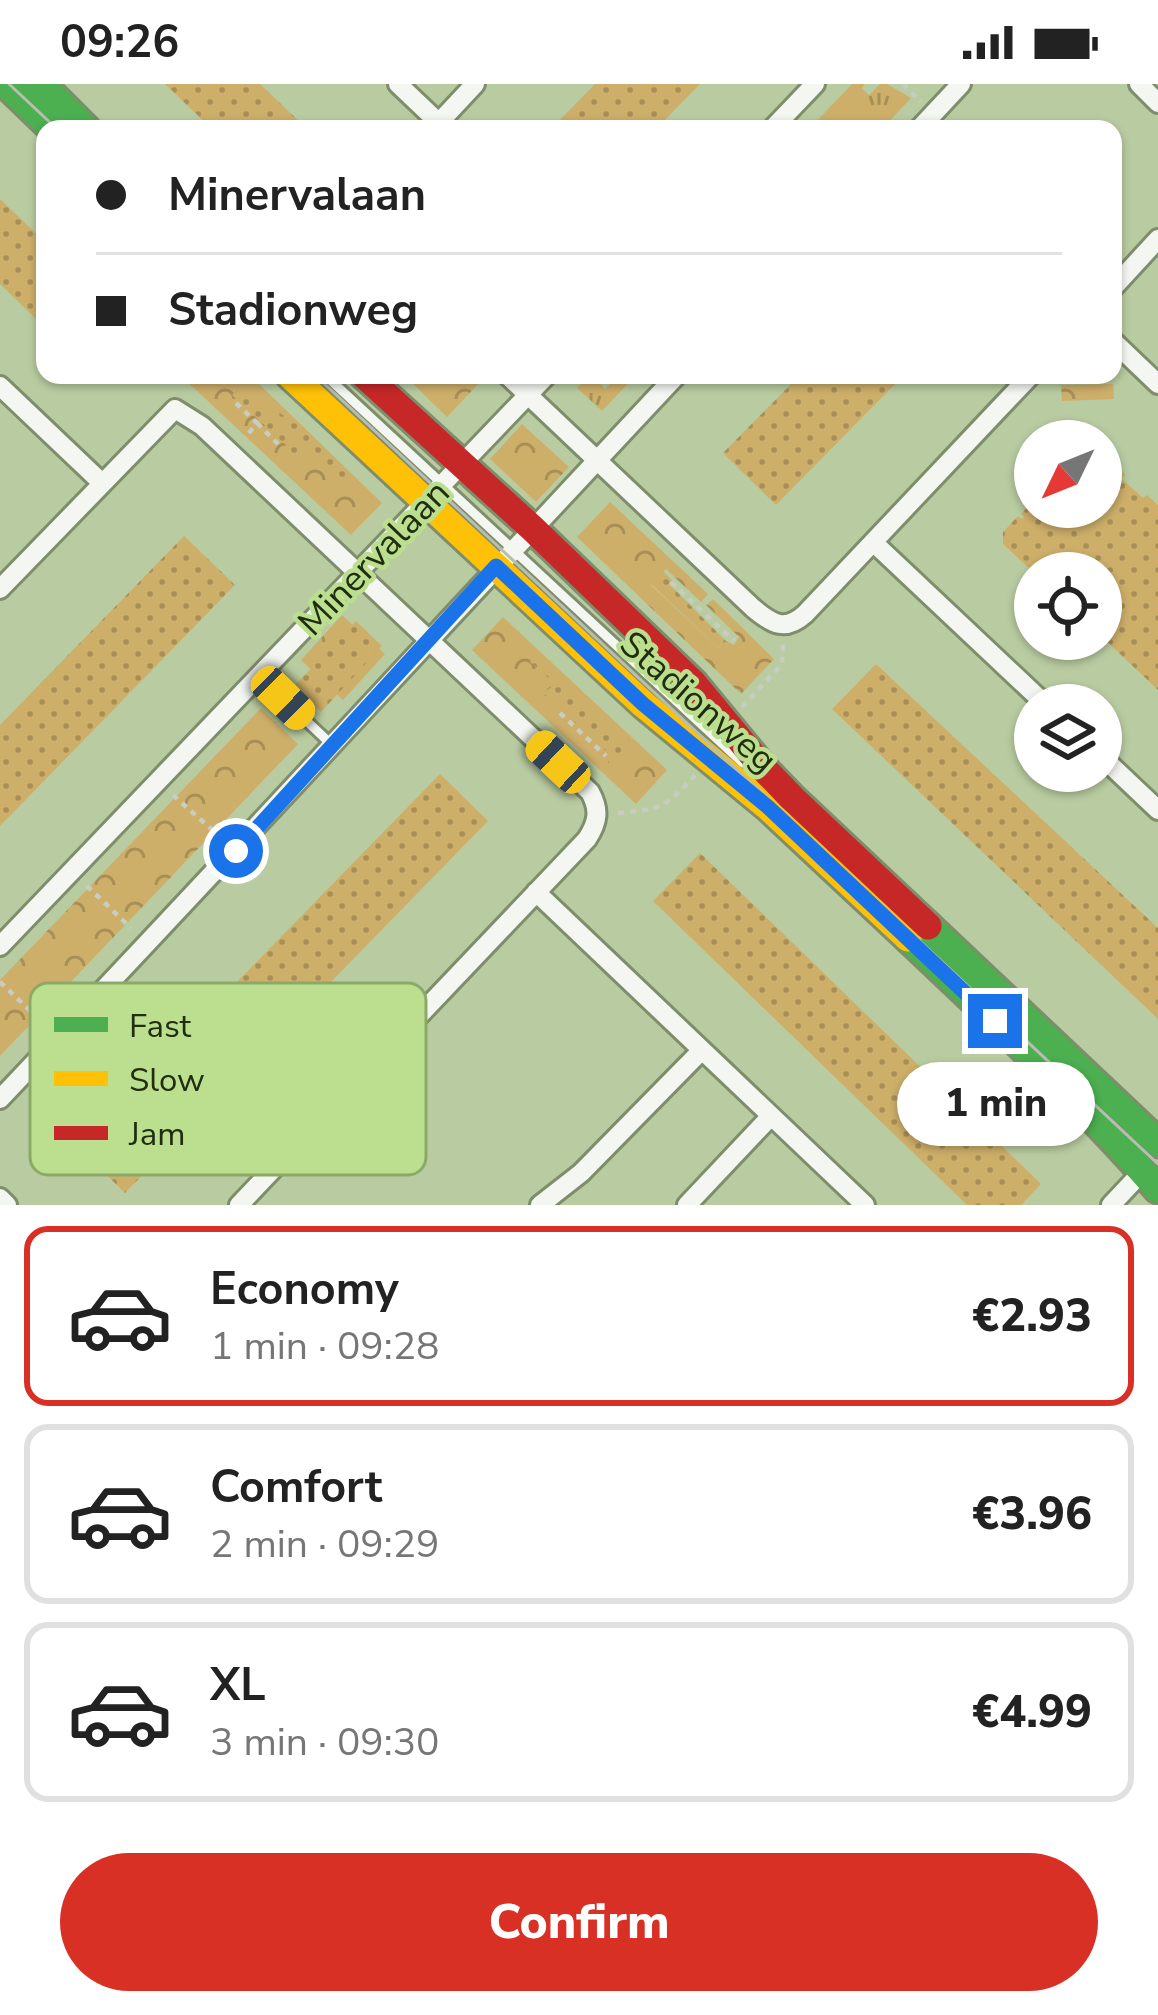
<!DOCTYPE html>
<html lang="en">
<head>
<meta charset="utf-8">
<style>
	:root { --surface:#fff; --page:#f2f2f2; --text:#222; --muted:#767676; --line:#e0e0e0; --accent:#d93025 }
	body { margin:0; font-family:"Nunito Sans",sans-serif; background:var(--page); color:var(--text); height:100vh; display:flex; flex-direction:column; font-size:45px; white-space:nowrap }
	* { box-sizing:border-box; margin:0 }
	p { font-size:39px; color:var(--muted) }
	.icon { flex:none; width:66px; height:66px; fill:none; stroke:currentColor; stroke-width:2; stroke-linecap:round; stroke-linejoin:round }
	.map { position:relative; height:1121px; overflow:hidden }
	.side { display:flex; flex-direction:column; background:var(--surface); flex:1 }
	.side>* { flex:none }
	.top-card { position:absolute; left:36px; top:36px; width:1086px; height:264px; border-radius:24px; box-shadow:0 3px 9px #0004; display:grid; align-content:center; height:264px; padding:0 60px; background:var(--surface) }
	.needle { width:78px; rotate:227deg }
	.tools { position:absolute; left:1014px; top:336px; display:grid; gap:24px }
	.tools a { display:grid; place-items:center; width:108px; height:108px; border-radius:50%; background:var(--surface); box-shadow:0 3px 9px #0004; font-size:60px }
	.end { position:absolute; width:54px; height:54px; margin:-27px; border:15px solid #1a73e8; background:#fff; box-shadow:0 0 0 6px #fff }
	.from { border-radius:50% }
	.bubble { position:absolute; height:84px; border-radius:42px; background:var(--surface); box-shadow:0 3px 9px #0004; font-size:39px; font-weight:800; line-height:84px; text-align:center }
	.car { position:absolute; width:36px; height:72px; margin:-36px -18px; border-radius:15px; box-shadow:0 0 9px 3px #0007; background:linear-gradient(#f5c518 24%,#345 0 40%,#f5c518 0 76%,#345 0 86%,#f5c518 0) }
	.top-card b { display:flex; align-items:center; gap:42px; height:114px; font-size:45px }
	.top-card b+b { border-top:3px solid var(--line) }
	.top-card i { width:30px; height:30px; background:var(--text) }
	ul { padding:21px 0 0; list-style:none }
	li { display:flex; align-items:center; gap:36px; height:180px; margin:0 24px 18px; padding:0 36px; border:6px solid var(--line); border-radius:24px }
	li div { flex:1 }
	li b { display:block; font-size:45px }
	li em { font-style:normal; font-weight:800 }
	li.selected { border-color:var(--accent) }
	li>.icon { width:108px; height:108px; stroke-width:1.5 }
	.primary-button { display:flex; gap:24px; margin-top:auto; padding:24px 60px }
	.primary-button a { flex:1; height:138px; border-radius:72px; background:var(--accent); color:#fff; font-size:48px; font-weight:800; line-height:138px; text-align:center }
	.status { display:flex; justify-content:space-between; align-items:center; height:84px; padding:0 60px; background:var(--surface); direction:ltr }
	.status svg { height:33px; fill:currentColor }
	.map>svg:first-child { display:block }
	.grass { fill:url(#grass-tufts) }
	.park { fill:url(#park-crowns) }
	.garden { fill:url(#garden-dots) }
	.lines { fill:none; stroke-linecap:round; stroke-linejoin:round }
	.lane-casing { stroke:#7e8d6b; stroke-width:15 }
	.street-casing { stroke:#7e8d6b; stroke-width:24 }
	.fast-casing { stroke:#7e8d6b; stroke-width:33 }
	.slow-casing { stroke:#7e8d6b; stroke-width:33 }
	.jam-casing { stroke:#7e8d6b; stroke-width:33 }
	.path { stroke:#c7cdc0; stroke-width:4.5; stroke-dasharray:6 6; stroke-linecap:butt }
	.lane { stroke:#f4f7f1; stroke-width:9 }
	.street { stroke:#f4f7f1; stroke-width:18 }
	.fast { stroke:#4caf50; stroke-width:27 }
	.slow { stroke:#ffc107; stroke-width:27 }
	.jam { stroke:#c62828; stroke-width:27 }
	.tram { stroke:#b8beb2; stroke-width:3 }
	.route { stroke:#1a73e8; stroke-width:15 }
	.labels { text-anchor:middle; stroke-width:9; stroke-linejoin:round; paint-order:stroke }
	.street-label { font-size:36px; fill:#202d0e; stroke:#bbde8f }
	.key { fill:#bbde8f; stroke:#8ca968; stroke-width:3 }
	.key-label { font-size:33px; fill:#202d0e }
</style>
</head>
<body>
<div class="status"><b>09:26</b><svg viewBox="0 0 49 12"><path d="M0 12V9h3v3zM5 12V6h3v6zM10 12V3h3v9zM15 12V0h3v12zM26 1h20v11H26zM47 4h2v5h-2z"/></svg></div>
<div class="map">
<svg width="1158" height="1121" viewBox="0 0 1158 1121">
	<defs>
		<pattern id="grass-tufts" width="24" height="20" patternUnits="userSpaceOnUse" patternTransform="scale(3)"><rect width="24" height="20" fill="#ceaf6a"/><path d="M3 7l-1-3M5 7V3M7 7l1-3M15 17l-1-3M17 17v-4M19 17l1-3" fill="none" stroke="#a78f56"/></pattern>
		<pattern id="park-crowns" width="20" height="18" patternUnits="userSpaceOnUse" patternTransform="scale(3)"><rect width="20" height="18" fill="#ceaf6a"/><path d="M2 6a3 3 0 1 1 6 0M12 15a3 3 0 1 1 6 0" fill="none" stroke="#a78f56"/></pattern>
		<pattern id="garden-dots" width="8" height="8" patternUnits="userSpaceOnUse" patternTransform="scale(3)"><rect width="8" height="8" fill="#ceaf6a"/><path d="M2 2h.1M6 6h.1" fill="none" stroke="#a78f56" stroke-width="1.8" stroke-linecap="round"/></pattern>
	</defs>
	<rect width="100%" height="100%" fill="#b9cca1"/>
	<!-- grass -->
	<path class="grass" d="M 852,0 L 865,0 L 862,4 L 869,11 L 880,0 L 887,0 L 911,14 L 882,45 L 809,45 Z
		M 590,291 L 605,291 L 599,298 L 605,305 L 619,291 L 636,291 L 602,327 L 577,304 Z"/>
	<!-- park -->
	<path class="park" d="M 180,291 L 250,291 L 382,419 L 351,451 Z
		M 404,291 L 474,291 L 481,297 L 447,333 Z
		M 1113,300 L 1114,315 L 1062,317 L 1061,301 Z
		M 522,340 L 569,383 L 536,418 L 490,375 Z
		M 610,418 L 708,510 L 701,518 L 666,485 L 651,501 L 718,564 L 726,557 L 734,561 L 739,553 L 706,521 L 713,515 L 774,575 L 741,610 L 577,453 Z
		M 342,531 L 385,570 L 343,616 L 301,576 Z
		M 503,533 L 667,686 L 636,720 L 472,566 Z
		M 261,624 L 298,660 L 0,972 L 0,896 Z"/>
	<!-- garden -->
	<path class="garden" d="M 165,0 L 260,0 L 307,45 L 212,45 Z
		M 595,0 L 700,0 L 656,45 L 551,45 Z
		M 0,115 L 45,158 L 45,244 L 0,200 Z
		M 800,291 L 904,291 L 776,421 L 723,369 Z
		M 239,305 L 301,342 L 355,396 L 349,404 L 306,367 L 302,376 L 293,381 L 282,371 L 287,362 L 232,311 Z
		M 1101,367 L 1107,373 L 1105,376 L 1108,378 L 1110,376 L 1125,390 L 1122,395 L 1143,414 L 1147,411 L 1158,421 L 1158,606 L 1101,552 L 1101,489 L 1035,490 L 1003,460 L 1003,448 L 1018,432 L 1022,435 L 1024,433 L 1021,430 L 1034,416 L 1035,423 L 1101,423 Z
		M 184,452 L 235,501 L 0,742 L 0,641 Z
		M 663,487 L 672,496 L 669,500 L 726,557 L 718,564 L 651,500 Z
		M 356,537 L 382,562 L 321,628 L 294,602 Z
		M 535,565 L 583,611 L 601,633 L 638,664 L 613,684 L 608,678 L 613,672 L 543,609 L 551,603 L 549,594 L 530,578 Z
		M 876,580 L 1158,844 L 1158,935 L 832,625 Z
		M 440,690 L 488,737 L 125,1109 L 77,1062 Z
		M 700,769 L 1041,1100 L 1021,1121 L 967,1121 L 653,817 Z"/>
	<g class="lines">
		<!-- lane casing -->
		<g class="lane-casing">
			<path id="lane" d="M 325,291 L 743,679
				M 258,591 L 332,661"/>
		</g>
		<!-- street casing -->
		<g class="street-casing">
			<path id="street" d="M 398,0 L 439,39
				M 1139,0 L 1158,19
				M 433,45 L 475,0
				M 772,45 L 815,0
				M 919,45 L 961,0
				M 1113,204 L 1158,155
				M 1113,257 L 1158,300
				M 507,291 L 753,524 C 772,540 785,548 805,530 L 1031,291
				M 0,302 L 102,399
				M 873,458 L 1046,621
				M 0,505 L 175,325 L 202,342 L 590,708 C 600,726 598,738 587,755 L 239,1121
				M 1101,672 L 1158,726
				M 536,808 L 865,1121
				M 0,862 L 547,291
				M 0,1015 C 228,775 451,532 677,291
				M 0,1114 L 7,1121
				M 540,1121 L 581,1089 L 702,966
				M 687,1121 L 771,1032
				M 1111,1121 L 1143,1087"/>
		</g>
		<!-- fast casing -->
		<g class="fast-casing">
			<path id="fast" d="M 6,0 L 53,45
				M 41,0 L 86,45
				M 928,842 L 1158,1059
				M 908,854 C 994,935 1080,1016 1158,1105"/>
		</g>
		<!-- slow casing -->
		<g class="slow-casing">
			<path id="slow" d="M 290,291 L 643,620 L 768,723 L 908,854"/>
		</g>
		<!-- jam casing -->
		<g class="jam-casing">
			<path id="jam" d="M 364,291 L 532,444 L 694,600 L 764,685 L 792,714 L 928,842"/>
		</g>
		<!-- path -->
		<path class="path" d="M 903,0 L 921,18
			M 236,319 L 257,339 L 245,354
			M 257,339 L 280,362
			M 671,498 L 734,557
			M 742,623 L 782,580 L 783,560
			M 560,629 L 606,672
			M 173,711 L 218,751
			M 618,729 C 663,725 664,724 695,691
			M 87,802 L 131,844
			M 0,898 L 44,940"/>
		<!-- lane -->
		<use href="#lane" class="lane"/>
		<!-- street -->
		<use href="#street" class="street"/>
		<!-- fast -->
		<use href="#fast" class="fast"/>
		<!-- slow -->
		<use href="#slow" class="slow"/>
		<!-- jam -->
		<use href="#jam" class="jam"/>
		<!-- tram -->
		<path class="tram" d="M 9,0 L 57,45
			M 315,291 L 1158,1080"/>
	</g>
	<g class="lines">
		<!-- route -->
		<path class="route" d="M 236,767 L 496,482 L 643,620 L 768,723 L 995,937"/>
	</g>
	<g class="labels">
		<!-- street labels -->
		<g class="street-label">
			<text transform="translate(373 473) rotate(-46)" y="13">Minervalaan</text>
			<text transform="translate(699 617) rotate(41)" y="13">Stadionweg</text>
		</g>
	</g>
	<!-- legend -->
	<rect x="30" y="899" width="396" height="192" rx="18" class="key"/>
	<rect x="54" y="933" width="54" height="15" fill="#4caf50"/>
	<rect x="54" y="987" width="54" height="15" fill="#ffc107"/>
	<rect x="54" y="1042" width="54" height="14" fill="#c62828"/>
	<g class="key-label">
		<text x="129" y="953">Fast</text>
		<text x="129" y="1007">Slow</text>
		<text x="129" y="1061">Jam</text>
	</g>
</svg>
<div class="tools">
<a><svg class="needle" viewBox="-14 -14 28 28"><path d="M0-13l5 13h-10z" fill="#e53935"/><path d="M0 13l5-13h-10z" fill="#767676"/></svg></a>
<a><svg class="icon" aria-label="locate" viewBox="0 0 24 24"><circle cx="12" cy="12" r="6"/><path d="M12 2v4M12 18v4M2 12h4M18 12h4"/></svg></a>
<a><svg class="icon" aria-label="layers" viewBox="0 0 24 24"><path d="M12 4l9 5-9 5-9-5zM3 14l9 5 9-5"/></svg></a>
</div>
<i class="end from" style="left:236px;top:767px"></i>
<i class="end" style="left:995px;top:937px"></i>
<div class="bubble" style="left:897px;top:978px;width:198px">1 min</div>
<i class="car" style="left:283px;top:614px;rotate:134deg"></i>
<i class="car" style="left:558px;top:678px;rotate:313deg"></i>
<div class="top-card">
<b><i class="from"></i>Minervalaan</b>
<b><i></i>Stadionweg</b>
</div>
</div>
<section class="side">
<ul>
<li class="selected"><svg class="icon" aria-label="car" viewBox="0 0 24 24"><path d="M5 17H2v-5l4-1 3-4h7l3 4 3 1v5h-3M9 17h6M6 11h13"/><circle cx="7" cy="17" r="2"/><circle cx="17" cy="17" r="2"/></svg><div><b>Economy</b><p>1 min · 09:28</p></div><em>€2.93</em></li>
<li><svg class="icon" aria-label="car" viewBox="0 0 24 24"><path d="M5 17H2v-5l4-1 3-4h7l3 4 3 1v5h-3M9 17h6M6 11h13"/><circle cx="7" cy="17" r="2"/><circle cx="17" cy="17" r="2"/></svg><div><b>Comfort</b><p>2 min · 09:29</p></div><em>€3.96</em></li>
<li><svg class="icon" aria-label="car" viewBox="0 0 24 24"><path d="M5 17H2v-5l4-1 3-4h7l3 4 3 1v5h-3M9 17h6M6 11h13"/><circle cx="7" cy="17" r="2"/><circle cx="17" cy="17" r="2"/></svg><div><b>XL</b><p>3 min · 09:30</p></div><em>€4.99</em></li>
</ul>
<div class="primary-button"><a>Confirm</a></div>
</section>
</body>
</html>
